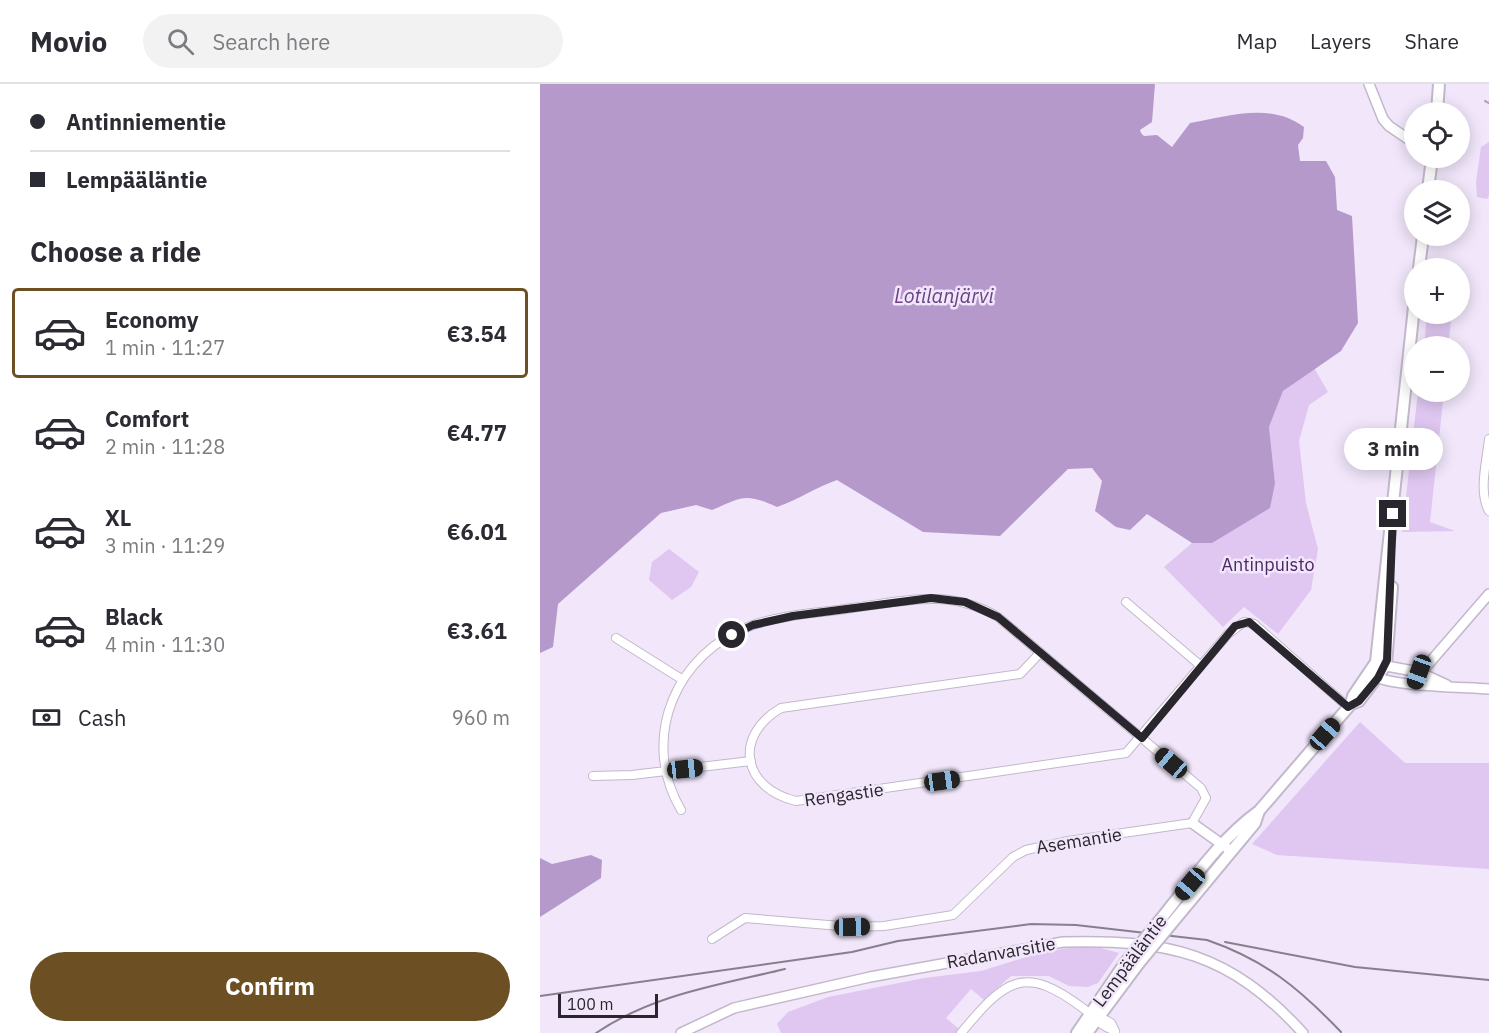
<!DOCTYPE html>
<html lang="en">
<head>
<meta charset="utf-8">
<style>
	:root { --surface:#fff; --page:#f2f2f3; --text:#2b2b33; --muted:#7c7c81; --line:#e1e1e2; --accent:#6c5023 }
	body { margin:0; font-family:"IBM Plex Sans",sans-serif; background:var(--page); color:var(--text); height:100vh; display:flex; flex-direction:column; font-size:22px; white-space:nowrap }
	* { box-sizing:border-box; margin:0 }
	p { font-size:20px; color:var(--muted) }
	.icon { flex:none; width:33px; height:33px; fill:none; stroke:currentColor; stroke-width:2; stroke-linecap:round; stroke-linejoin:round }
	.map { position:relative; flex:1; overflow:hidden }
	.drawer { display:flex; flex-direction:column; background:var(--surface); width:540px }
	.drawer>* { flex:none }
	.guide { display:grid; align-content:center; height:132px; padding:0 30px; background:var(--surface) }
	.controls { position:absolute; left:864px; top:18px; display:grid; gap:12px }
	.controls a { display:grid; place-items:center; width:66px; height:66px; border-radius:50%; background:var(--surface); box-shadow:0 3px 15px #0003; font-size:30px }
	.scale { position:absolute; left:18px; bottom:15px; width:100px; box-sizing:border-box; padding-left:6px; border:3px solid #2a262d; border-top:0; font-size:16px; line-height:21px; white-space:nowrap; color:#2a262d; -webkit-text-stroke:4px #f1e6fa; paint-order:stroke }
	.end { position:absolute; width:27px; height:27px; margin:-14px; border:8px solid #2a262d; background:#fff; box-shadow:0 0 0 3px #fff }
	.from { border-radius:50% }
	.bubble { position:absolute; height:42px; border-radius:21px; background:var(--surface); box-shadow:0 3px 15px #0003; font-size:20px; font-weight:800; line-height:42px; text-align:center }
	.car { position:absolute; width:18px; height:36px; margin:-18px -9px; border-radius:8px; box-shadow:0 0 4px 2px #0007; background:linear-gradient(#222 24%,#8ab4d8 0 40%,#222 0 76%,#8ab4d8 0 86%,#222 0) }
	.guide b { display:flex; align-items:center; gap:21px; height:57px; font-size:22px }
	.guide b+b { border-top:2px solid var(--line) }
	.guide i { width:15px; height:15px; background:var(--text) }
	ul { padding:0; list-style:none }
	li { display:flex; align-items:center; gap:18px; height:90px; margin:0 12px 9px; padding:0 18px; border:3px solid transparent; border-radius:6px }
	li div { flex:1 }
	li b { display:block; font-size:22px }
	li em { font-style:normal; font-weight:800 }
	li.active { border-color:var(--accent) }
	li>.icon { width:54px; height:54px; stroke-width:1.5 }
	h2 { padding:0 30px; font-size:27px; line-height:72px }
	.pay { display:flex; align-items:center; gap:15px; height:66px; padding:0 30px; font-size:22px }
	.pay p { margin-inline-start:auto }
	.cta { display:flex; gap:12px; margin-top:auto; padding:12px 30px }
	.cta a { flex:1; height:69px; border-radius:36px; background:var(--accent); color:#fff; font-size:24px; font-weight:800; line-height:69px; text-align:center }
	header { display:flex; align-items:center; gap:36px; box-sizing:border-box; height:84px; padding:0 30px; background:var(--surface); border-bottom:2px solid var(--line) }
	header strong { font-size:28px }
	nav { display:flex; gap:33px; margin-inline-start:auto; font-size:21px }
	.search { width:420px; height:54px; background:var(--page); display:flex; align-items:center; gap:15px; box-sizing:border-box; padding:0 21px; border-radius:33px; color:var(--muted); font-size:22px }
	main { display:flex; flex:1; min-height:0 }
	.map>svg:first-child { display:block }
	.green { fill:#dfc7f1 }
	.water { fill:#b599ca }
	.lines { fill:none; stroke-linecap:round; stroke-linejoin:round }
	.stream { stroke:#b599ca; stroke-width:2 }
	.minor-casing { stroke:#c3b8cb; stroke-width:10 }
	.tertiary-casing { stroke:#c3b8cb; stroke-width:12 }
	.secondary-casing { stroke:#c3b8cb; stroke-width:14 }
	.minor { stroke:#fff; stroke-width:8 }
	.tertiary { stroke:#fff; stroke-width:9 }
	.secondary { stroke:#fff; stroke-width:10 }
	.rail { stroke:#877f8d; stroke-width:2 }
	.secondary-bridge-casing { stroke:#c3b8cb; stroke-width:14; stroke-linecap:butt }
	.secondary-bridge { stroke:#fff; stroke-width:10 }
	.route { stroke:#2a262d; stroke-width:8 }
	.labels { text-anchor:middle; stroke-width:5; stroke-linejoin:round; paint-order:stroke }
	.park-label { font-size:18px; fill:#4b2763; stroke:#f1e6fa }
	.street-label { font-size:18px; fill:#2a262d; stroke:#f1e6fa }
	.water-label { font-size:20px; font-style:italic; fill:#694382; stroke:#f1e6fa }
</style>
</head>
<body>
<header>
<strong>Movio</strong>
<div class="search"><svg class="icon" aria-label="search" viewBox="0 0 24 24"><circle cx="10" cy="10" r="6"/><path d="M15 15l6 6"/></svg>Search here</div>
<nav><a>Map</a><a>Layers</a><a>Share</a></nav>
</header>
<main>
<section class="drawer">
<div class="guide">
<b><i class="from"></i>Antinniementie</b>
<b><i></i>Lempääläntie</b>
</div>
<h2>Choose a ride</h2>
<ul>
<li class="active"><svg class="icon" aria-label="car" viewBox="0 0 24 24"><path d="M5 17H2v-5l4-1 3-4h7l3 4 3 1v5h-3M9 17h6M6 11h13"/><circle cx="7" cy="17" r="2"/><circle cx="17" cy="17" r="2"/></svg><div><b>Economy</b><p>1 min · 11:27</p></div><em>€3.54</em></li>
<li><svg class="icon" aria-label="car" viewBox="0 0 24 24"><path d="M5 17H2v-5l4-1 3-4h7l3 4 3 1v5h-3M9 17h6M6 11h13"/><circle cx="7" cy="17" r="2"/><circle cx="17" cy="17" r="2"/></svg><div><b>Comfort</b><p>2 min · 11:28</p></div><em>€4.77</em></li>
<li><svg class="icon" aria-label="car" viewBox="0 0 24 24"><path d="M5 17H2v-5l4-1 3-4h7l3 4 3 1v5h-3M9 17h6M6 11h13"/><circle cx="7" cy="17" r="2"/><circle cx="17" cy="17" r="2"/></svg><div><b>XL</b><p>3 min · 11:29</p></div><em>€6.01</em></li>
<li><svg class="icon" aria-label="car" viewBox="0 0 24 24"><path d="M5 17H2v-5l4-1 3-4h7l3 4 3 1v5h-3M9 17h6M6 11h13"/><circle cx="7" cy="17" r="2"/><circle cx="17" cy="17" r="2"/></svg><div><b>Black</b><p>4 min · 11:30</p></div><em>€3.61</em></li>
</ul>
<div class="pay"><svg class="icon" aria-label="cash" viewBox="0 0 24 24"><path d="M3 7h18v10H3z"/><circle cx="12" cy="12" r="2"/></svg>Cash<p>960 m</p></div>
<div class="cta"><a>Confirm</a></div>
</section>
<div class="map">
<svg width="949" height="949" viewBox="0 0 949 949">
	<rect width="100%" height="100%" fill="#f1e6fa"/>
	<!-- green -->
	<path class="green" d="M 949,58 L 949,112 L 947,115 L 937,113 L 936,98 L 941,63 Z
		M 887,230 L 912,230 L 908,262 L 884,262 Z
		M 774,284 L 788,308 L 769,321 L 759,357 L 766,419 L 778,465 L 771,506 L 738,550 L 704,523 L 683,543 L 624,483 L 652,459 L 672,459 L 735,399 L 729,343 L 743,307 Z
		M 878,308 L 904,308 L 890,438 L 915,447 L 862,448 Z
		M 129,465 L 159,488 L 151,503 L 132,516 L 109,496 L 112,478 Z
		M 820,638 L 865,679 L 949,679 L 949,785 L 737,771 L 712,760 Z
		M 532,863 L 557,863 L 579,869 L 558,899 L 548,903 L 529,902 L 509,892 L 471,892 L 444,916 L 431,905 L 406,934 L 419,945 L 416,949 L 241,949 L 237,940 L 248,928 L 288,913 L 384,894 L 441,887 L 493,871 Z"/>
	<!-- water -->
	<path class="water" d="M 0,0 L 615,0 L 612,38 L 600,46 L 601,49 L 604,52 L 617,51 L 632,63 L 650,39 C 689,32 730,18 764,43 L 763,54 L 758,61 L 760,77 L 786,77 L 795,93 L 797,126 L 812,132 L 818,239 L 801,267 L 743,307 L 729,343 L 735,399 L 730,424 L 672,459 L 652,459 L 607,430 L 590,446 L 576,443 L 555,427 L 562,397 L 552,384 L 528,385 L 460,452 L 383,448 L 297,396 C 276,403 258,416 237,423 C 206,409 203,412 172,426 L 156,421 L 121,429 L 18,520 L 13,563 L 0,569 Z
		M 51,771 L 62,776 L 61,794 L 0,833 L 0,774 L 12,780 Z"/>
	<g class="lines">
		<!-- stream -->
		<path class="stream" d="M 945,17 L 949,19"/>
		<!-- minor casing -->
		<g class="minor-casing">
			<path id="minor" d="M 949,355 C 947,376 938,408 949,427
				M 586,518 L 661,582
				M 76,554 L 143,596
				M 500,569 L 480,590 L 241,624 C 193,652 202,704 256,717 L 586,669 L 688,550 L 704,538 L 714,540 L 808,623
				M 53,692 L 92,691 L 211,677
				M 141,726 C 99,654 136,568 213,541 C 245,530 280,529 312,524 C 366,517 409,504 458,533 L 661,704 L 666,714 L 652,739 L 528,757 L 486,766 L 473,773 L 413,831 L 344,842 L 312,843 L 205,834 L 172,855
				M 555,930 L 571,939 L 575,947
				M 421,949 C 465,896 484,879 544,925 C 555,933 561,943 574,946"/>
		</g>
		<!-- tertiary casing -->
		<g class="tertiary-casing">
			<path id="tertiary" d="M 829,0 L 843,35 L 849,42 L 874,59
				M 841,581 L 879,588 L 907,601
				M 833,591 C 849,603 925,603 949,605
				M 878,592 L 949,510
				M 652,739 L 687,764
				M 141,949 L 194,924 L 330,893 L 523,858 C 629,855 690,869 763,949"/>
		</g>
		<!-- secondary casing -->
		<g class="secondary-casing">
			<path id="secondary" d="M 897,28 L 899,0
				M 888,106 L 892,74
				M 879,184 L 883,152
				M 811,620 L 819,617 L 846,581 L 852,503
				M 620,836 C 650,799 680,755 719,727 L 811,620 L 813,612 L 836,578 L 874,223
				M 632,839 L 715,739 L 719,727
				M 537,949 L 585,879
				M 547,949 L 599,879"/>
		</g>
		<!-- minor -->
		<use href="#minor" class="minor"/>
		<!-- tertiary -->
		<use href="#tertiary" class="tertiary"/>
		<!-- secondary -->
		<use href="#secondary" class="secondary"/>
		<!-- rail -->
		<path class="rail" d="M 685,858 L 815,883 L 949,896
			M 0,912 L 312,868 L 358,857 L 491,840 L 536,841 L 667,856 C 725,876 759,904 801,948
			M 56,949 C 114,910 179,901 245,885"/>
		<!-- secondary-bridge casing -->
		<g class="secondary-bridge-casing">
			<path id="secondary-bridge" d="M 585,879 L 620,836
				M 599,879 L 632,839"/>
		</g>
		<!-- secondary-bridge -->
		<use href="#secondary-bridge" class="secondary-bridge"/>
	</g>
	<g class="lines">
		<!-- route -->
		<path class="route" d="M 192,551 L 213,541 L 253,532 L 391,514 L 425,518 L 458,533 L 602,654 L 695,542 L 709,538 L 808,623 L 819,617 L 838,594 L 847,576 L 853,430"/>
	</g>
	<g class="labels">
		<!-- park labels -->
		<g class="park-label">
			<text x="728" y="487">Antinpuisto</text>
		</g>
		<!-- street labels -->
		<g class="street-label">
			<text transform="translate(304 711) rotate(-8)" y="6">Rengastie</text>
			<text transform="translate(539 757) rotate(-9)" y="6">Asemantie</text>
			<text transform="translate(461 869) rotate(-10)" y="6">Radanvarsitie</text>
			<text transform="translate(590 877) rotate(-53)" y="6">Lempääläntie</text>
		</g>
		<!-- water labels -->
		<g class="water-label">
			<text x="404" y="219">Lotilanjärvi</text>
		</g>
	</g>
</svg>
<div class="controls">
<a><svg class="icon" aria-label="locate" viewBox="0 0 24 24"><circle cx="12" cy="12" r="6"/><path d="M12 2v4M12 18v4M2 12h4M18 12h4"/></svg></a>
<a><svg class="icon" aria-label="layers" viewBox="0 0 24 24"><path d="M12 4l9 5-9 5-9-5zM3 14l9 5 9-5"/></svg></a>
<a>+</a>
<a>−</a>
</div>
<div class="scale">100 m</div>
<i class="end from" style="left:192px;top:551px"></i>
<i class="end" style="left:853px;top:430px"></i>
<div class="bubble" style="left:804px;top:344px;width:99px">3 min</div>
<i class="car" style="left:879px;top:588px;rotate:200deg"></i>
<i class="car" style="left:785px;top:650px;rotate:41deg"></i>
<i class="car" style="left:631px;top:679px;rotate:310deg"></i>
<i class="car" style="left:145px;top:685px;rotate:84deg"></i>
<i class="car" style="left:402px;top:697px;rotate:82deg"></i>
<i class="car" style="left:650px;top:800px;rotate:220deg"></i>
<i class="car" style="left:312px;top:843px;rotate:89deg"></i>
</div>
</main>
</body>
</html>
